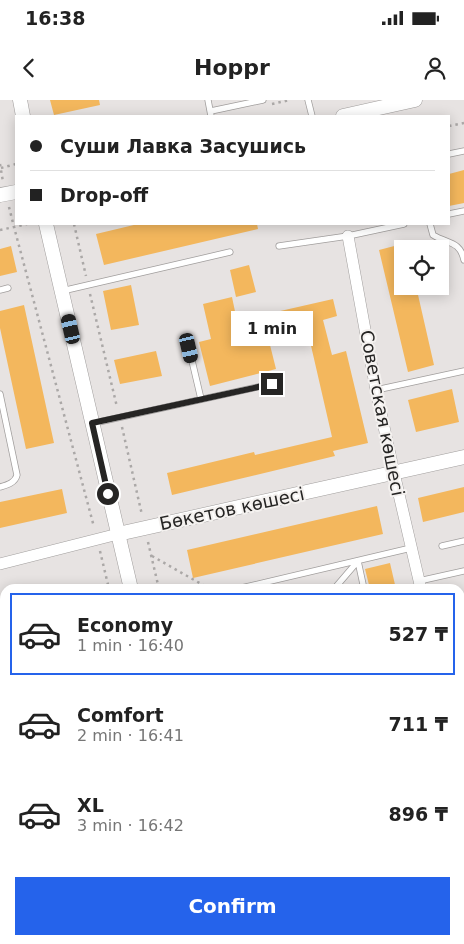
<!DOCTYPE html>
<html lang="en">
<head>
<meta charset="utf-8">
<style>
	:root { --surface:#fff; --page:#f2f2f2; --text:#222; --muted:#767676; --line:#e0e0e0; --accent:#2563eb }
	body { margin:0; font-family:"DejaVu Sans",sans-serif; background:var(--page); color:var(--text); height:100vh; display:flex; flex-direction:column; font-size:19px; white-space:nowrap }
	* { box-sizing:border-box; margin:0 }
	p { font-size:16px; color:var(--muted) }
	.icon { flex:none; width:28px; height:28px; fill:none; stroke:currentColor; stroke-width:2; stroke-linecap:round; stroke-linejoin:round }
	.map { position:relative; flex:1; overflow:hidden }
	.drawer { position:absolute; left:0px; top:484px; width:465px; height:361px; display:flex; flex-direction:column; background:var(--surface); border-radius:15px 15px 0 0; box-shadow:0 2px 12px #0003 }
	.drawer>* { flex:none }
	.guide { position:absolute; left:15px; top:15px; width:435px; height:110px; border-radius:0px; box-shadow:0 2px 12px #0003; display:grid; align-content:center; height:110px; padding:0 15px; background:var(--surface) }
	.buttons { position:absolute; left:394px; top:140px; display:grid; gap:10px }
	.buttons a { display:grid; place-items:center; width:55px; height:55px; border-radius:0px; background:var(--surface); box-shadow:0 2px 12px #0003; font-size:25px }
	.end { position:absolute; width:22px; height:22px; margin:-11px; border:6px solid #262524; background:#fff; box-shadow:0 0 0 2px #fff }
	.from { border-radius:50% }
	.bubble { position:absolute; height:35px; border-radius:0px; background:var(--surface); box-shadow:0 2px 12px #0003; font-size:16px; font-weight:700; line-height:35px; text-align:center }
	.car { position:absolute; width:15px; height:30px; margin:-15px -8px; border-radius:6px; box-shadow:0 0 4px 1px #0007; background:linear-gradient(#222 24%,#8ab4d8 0 40%,#222 0 76%,#8ab4d8 0 86%,#222 0) }
	.guide b { display:flex; align-items:center; gap:18px; height:48px; font-size:19px }
	.guide b+b { border-top:1px solid var(--line) }
	.guide i { width:12px; height:12px; background:var(--text) }
	ul { padding:9px 0 0; list-style:none }
	li { display:flex; align-items:center; gap:15px; height:82px; margin:0 10px 8px; padding:0 5px; border:2px solid transparent; border-radius:0px }
	li div { flex:1 }
	li b { display:block; font-size:19px }
	li em { font-style:normal; font-weight:700 }
	li.current { border-color:var(--accent) }
	li>.icon { width:45px; height:45px; stroke-width:1.5 }
	.cta { display:flex; gap:10px; margin-top:auto; padding:10px 15px }
	.cta a { flex:1; height:58px; border-radius:0px; background:var(--accent); color:#fff; font-size:20px; font-weight:700; line-height:58px; text-align:center }
	.status { display:flex; justify-content:space-between; align-items:center; height:35px; padding:0 25px; background:var(--surface); direction:ltr }
	.status svg { height:14px; fill:currentColor }
	header { display:flex; justify-content:space-between; align-items:center; height:65px; padding:0 15px; background:var(--surface); font-size:22px; font-weight:700 }
	.map>svg:first-child { display:block }
	.green { fill:#a2c268 }
	.building { fill:#f3b75d }
	.lines { fill:none; stroke-linecap:round; stroke-linejoin:round }
	.service-casing { stroke:#a19e9d; stroke-width:7 }
	.minor-casing { stroke:#a19e9d; stroke-width:12 }
	.tertiary-casing { stroke:#a19e9d; stroke-width:15 }
	.path { stroke:#aba8a7; stroke-width:2.5; stroke-dasharray:2.5 4; stroke-linecap:butt }
	.service { stroke:#fff; stroke-width:5.5 }
	.minor { stroke:#fff; stroke-width:11 }
	.tertiary { stroke:#fff; stroke-width:14 }
	.route { stroke:#262524; stroke-width:6 }
	.labels { text-anchor:middle; stroke-width:4; stroke-linejoin:round; paint-order:stroke }
	.street-label { font-size:18px; fill:#262524; stroke:#f4f1ef }
</style>
</head>
<body>
<div class="status"><b>16:38</b><svg viewBox="0 0 49 12"><path d="M0 12V9h3v3zM5 12V6h3v6zM10 12V3h3v9zM15 12V0h3v12zM26 1h20v11H26zM47 4h2v5h-2z"/></svg></div>
<header><svg class="icon" aria-label="back" viewBox="0 0 24 24"><path d="M15 5l-7 7 7 7"/></svg>Hoppr<svg class="icon" aria-label="person" viewBox="0 0 24 24"><circle cx="12" cy="8" r="4"/><path d="M4 21q1-7 8-7t8 7"/></svg></header>
<div class="map">
<svg width="464" height="844" viewBox="0 0 464 844">
	<rect width="100%" height="100%" fill="#e7e3e2"/>
	<!-- green -->
	<path class="green" d="M 36,840 L 187,840 L 188,844 L 150,844 L 149,841 L 134,844 L 35,844 Z"/>
	<!-- building -->
	<path class="building" d="M 50,0 L 99,0 L 100,5 L 54,15 Z
		M 464,70 L 464,103 L 449,106 L 449,74 Z
		M 138,124 L 257,124 L 258,129 L 104,165 L 96,134 Z
		M 402,144 L 402,186 L 416,186 L 434,265 L 408,272 L 379,150 Z
		M 11,146 L 17,172 L 0,176 L 0,149 Z
		M 249,165 L 256,192 L 236,197 L 230,170 Z
		M 131,185 L 139,225 L 111,230 L 103,191 Z
		M 232,197 L 237,221 L 333,199 L 337,216 L 323,220 L 332,255 L 346,251 L 368,343 L 333,351 L 335,356 L 172,395 L 167,373 L 254,352 L 255,355 L 332,337 L 306,224 L 267,233 L 276,269 L 210,286 L 199,242 L 211,239 L 203,204 Z
		M 24,205 L 54,343 L 26,349 L 0,228 L 0,211 Z
		M 156,251 L 162,276 L 120,284 L 114,260 Z
		M 452,289 L 459,322 L 416,332 L 408,300 Z
		M 464,387 L 464,412 L 423,422 L 418,398 Z
		M 62,389 L 67,413 L 0,428 L 0,402 Z
		M 377,406 L 383,434 L 193,478 L 187,450 Z
		M 390,463 L 396,489 L 370,489 L 365,469 Z"/>
	<g class="lines">
		<!-- service casing -->
		<g class="service-casing">
			<path id="service" d="M 208,0 L 211,16
				M 308,0 L 312,16
				M 211,11 L 263,0
				M 449,54 L 464,51
				M 449,114 L 464,111
				M 430,124 L 433,135 C 448,144 460,141 464,160
				M 279,146 L 348,136 L 404,124
				M 0,190 L 8,188
				M 62,191 L 230,152
				M 189,248 L 201,299
				M 376,290 L 464,271
				M 0,294 L 17,375 C 15,383 7,385 0,387
				M 94,323 L 271,284
				M 442,446 L 464,441
				M 358,461 L 364,489
				M 419,481 L 464,471
				M 237,489 L 411,448
				M 334,489 L 358,461
				M 0,705 L 5,703
				M 460,765 L 464,764
				M 31,844 L 32,840"/>
		</g>
		<!-- minor casing -->
		<g class="minor-casing">
			<path id="minor" d="M 348,136 L 376,290 L 394,373 L 421,489
				M 0,464 L 118,434
				M 460,652 L 464,669
				M 460,713 L 464,712
				M 0,834 L 5,833"/>
		</g>
		<!-- tertiary casing -->
		<g class="tertiary-casing">
			<path id="tertiary" d="M 20,0 L 23,16
				M 343,16 L 415,0
				M 0,95 L 16,92
				M 46,124 L 131,489
				M 118,434 L 464,357
				M 211,840 L 212,844"/>
		</g>
		<!-- path -->
		<path class="path" d="M 272,4 L 290,0
			M 449,26 L 464,23
			M 0,64 L 3,82
			M 1,68 L 16,64
			M 9,107 L 14,127 L 27,124
			M 74,124 L 86,176
			M 0,130 L 14,127 L 94,427
			M 90,194 L 117,307
			M 122,327 L 142,415
			M 148,442 L 159,489
			M 100,451 L 109,489
			M 152,456 L 210,489"/>
		<!-- service -->
		<use href="#service" class="service"/>
		<!-- minor -->
		<use href="#minor" class="minor"/>
		<!-- tertiary -->
		<use href="#tertiary" class="tertiary"/>
	</g>
	<g class="lines">
		<!-- route -->
		<path class="route" d="M 108,394 L 92,323 L 272,284"/>
	</g>
	<g class="labels">
		<!-- street labels -->
		<g class="street-label">
			<text transform="translate(382 313) rotate(79)" y="6">Советская көшесі</text>
			<text transform="translate(232 409) rotate(-12)" y="6">Бөкетов көшесі</text>
		</g>
	</g>
</svg>
<div class="buttons">
<a><svg class="icon" aria-label="locate" viewBox="0 0 24 24"><circle cx="12" cy="12" r="6"/><path d="M12 2v4M12 18v4M2 12h4M18 12h4"/></svg></a>
</div>
<i class="end from" style="left:108px;top:394px"></i>
<i class="end" style="left:272px;top:284px"></i>
<div class="bubble" style="left:231px;top:211px;width:82px">1 min</div>
<i class="car" style="left:71px;top:229px;rotate:347deg"></i>
<i class="car" style="left:189px;top:248px;rotate:167deg"></i>
<div class="guide">
<b><i class="from"></i>Суши Лавка Засушись</b>
<b><i></i>Drop-off</b>
</div>
<section class="drawer">
<ul>
<li class="current"><svg class="icon" aria-label="car" viewBox="0 0 24 24"><path d="M5 17H2v-5l4-1 3-4h7l3 4 3 1v5h-3M9 17h6M6 11h13"/><circle cx="7" cy="17" r="2"/><circle cx="17" cy="17" r="2"/></svg><div><b>Economy</b><p>1 min · 16:40</p></div><em>527 ₸</em></li>
<li><svg class="icon" aria-label="car" viewBox="0 0 24 24"><path d="M5 17H2v-5l4-1 3-4h7l3 4 3 1v5h-3M9 17h6M6 11h13"/><circle cx="7" cy="17" r="2"/><circle cx="17" cy="17" r="2"/></svg><div><b>Comfort</b><p>2 min · 16:41</p></div><em>711 ₸</em></li>
<li><svg class="icon" aria-label="car" viewBox="0 0 24 24"><path d="M5 17H2v-5l4-1 3-4h7l3 4 3 1v5h-3M9 17h6M6 11h13"/><circle cx="7" cy="17" r="2"/><circle cx="17" cy="17" r="2"/></svg><div><b>XL</b><p>3 min · 16:42</p></div><em>896 ₸</em></li>
</ul>
<div class="cta"><a>Confirm</a></div>
</section>
</div>
</body>
</html>
